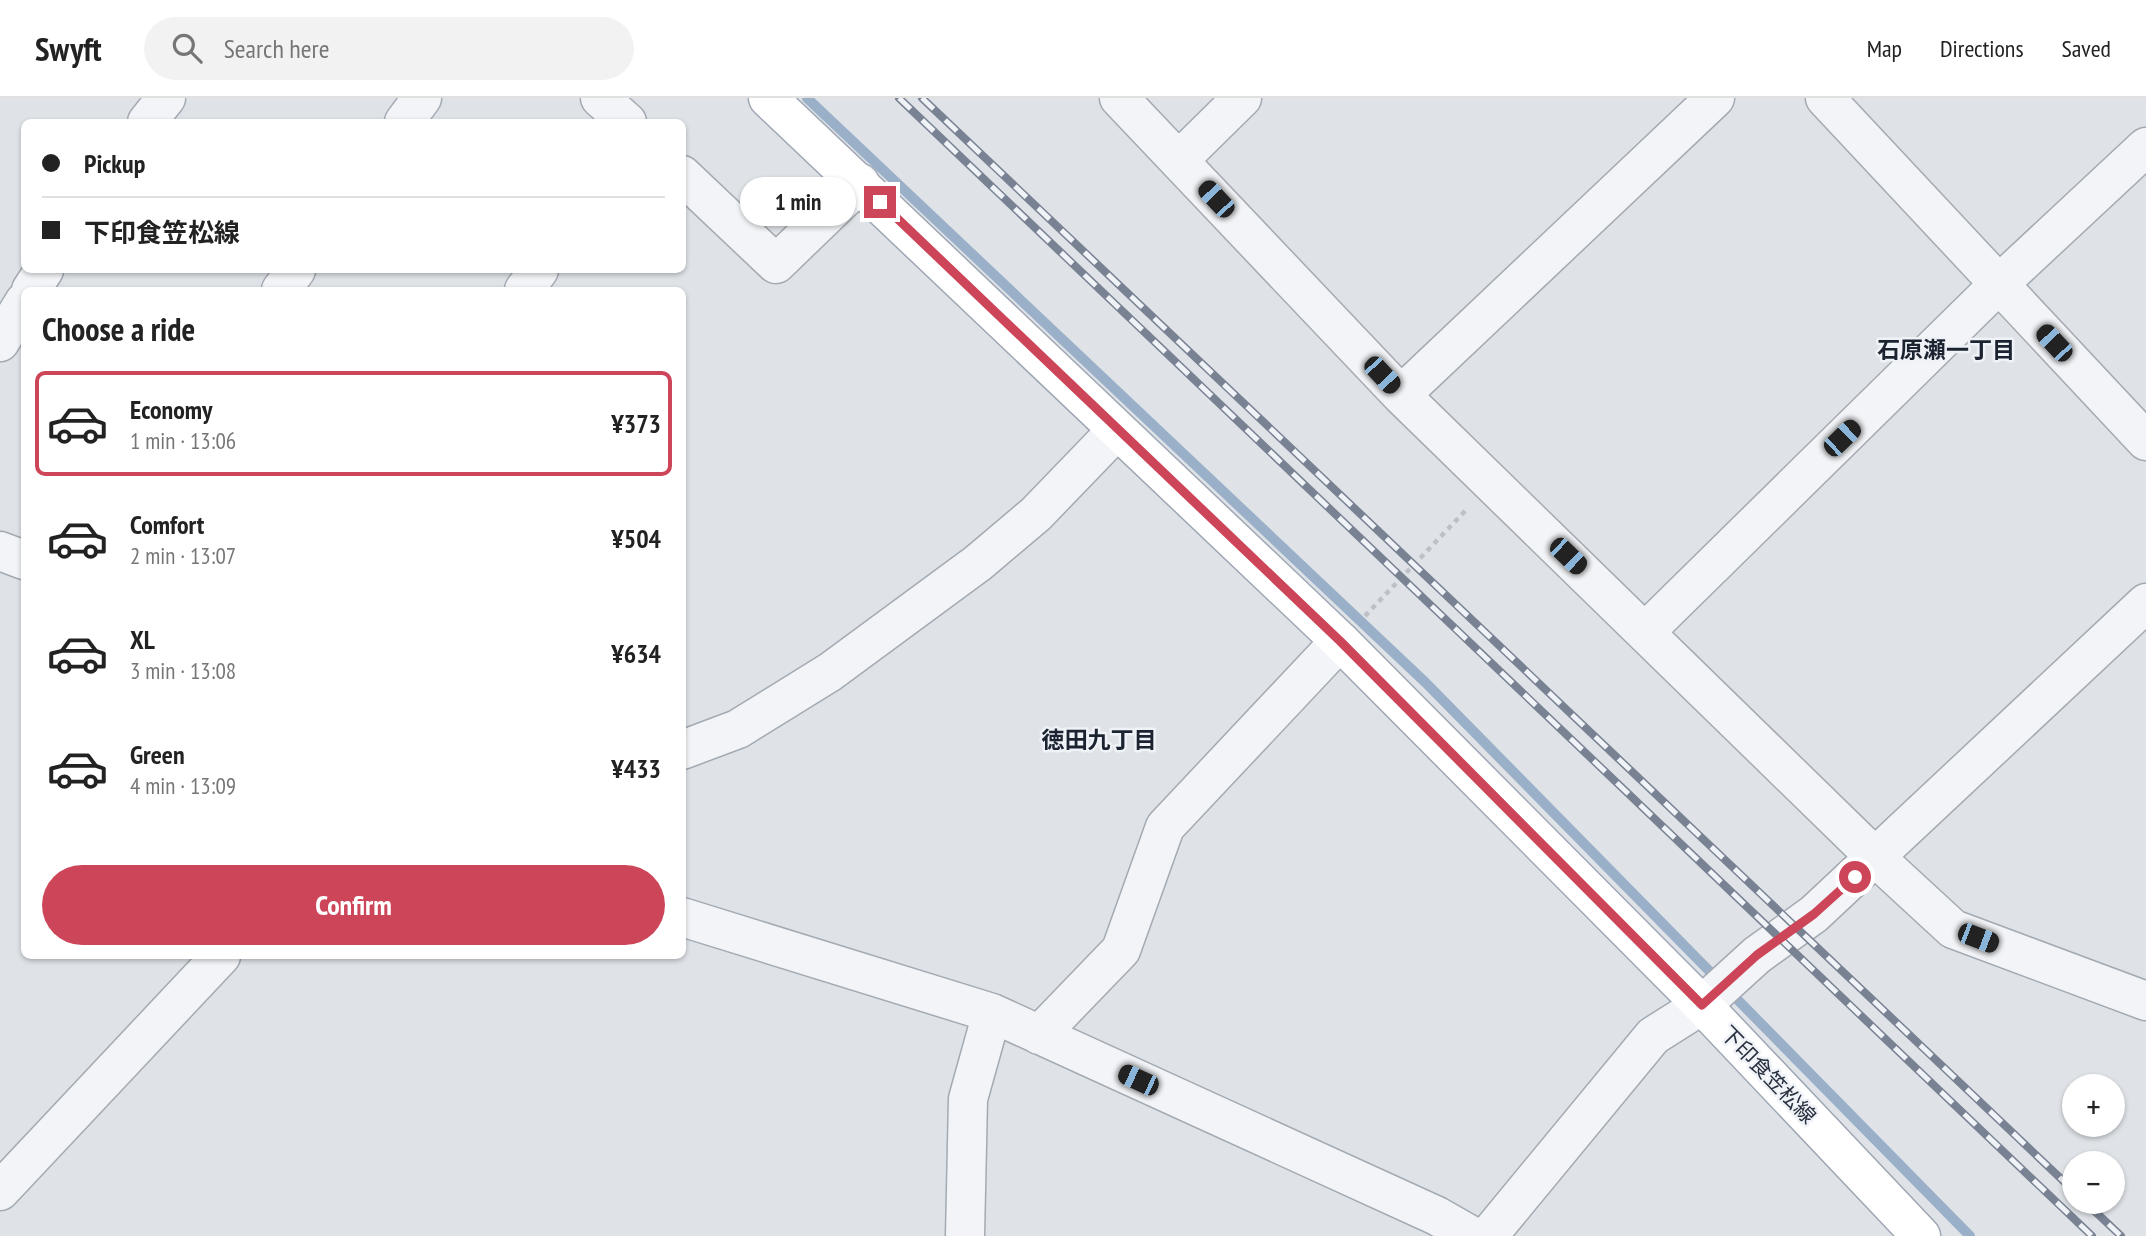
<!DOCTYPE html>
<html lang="en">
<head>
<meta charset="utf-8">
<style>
	:root { --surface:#fff; --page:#f2f2f2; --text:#222; --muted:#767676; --line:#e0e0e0; --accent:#cd4558 }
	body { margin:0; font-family:"PT Sans Narrow","Noto Sans JP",sans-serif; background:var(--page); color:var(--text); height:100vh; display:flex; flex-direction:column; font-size:26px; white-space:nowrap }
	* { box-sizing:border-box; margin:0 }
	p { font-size:23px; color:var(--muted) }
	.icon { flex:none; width:38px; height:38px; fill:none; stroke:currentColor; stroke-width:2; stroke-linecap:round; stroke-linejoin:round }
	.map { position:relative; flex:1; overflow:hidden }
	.sheet { position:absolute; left:21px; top:189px; width:665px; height:672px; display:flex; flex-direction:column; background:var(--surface); border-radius:10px; box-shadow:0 2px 5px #0004 }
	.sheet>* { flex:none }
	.guide { position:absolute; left:21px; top:21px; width:665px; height:154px; border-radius:10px; box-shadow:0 2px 5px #0004; display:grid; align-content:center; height:154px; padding:0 21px; background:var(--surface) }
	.controls { position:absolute; left:2062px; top:976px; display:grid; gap:14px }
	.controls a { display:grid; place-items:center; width:63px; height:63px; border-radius:50%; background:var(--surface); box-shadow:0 2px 5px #0004; font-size:35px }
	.end { position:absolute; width:32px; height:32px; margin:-16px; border:9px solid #cd4558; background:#fff; box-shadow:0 0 0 4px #fff }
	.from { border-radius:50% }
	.bubble { position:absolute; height:49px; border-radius:24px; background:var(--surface); box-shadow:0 2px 5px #0004; font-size:23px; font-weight:600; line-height:49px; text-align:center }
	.car { position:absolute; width:21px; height:42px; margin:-21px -10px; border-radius:9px; box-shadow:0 0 5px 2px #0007; background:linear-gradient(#222 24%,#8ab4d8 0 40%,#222 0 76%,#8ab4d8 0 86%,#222 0) }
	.guide b { display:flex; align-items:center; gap:24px; height:66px; font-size:26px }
	.guide b+b { border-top:2px solid var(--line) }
	.guide i { width:18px; height:18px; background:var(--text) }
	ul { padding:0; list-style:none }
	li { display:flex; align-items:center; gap:21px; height:105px; margin:0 14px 10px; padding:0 7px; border:4px solid transparent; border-radius:10px }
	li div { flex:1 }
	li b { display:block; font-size:26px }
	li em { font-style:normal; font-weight:600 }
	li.selected { border-color:var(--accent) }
	li>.icon { width:63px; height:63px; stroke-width:1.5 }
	h2 { padding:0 21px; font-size:32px; line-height:84px }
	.action { display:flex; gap:14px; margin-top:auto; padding:14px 21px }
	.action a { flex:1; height:80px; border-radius:42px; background:var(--accent); color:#fff; font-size:28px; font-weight:600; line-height:80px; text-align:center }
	header { display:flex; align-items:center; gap:42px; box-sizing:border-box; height:98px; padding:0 35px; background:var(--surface); border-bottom:2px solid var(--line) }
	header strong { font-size:33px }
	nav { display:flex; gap:38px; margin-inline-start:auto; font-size:24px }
	.search { width:490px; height:63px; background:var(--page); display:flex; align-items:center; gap:18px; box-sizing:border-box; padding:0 24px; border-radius:38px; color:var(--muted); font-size:26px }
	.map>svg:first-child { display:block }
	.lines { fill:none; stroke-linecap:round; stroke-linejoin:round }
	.stream { stroke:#9ab0c8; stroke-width:10 }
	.minor-casing { stroke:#a4aab2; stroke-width:41 }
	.major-casing { stroke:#9fa7b4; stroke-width:41 }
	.path { stroke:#bdc1c7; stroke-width:4.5; stroke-dasharray:5 5; stroke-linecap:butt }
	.minor { stroke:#f2f4f7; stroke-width:38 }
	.major { stroke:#fff; stroke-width:38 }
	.rail-casing { stroke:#798292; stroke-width:8 }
	.rail { stroke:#eff2f6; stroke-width:5; stroke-dasharray:16; stroke-linecap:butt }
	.route { stroke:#cd4558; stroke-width:9 }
	.labels { text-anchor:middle; stroke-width:5; stroke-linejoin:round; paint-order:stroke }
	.street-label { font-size:21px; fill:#28303f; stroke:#eff2f6 }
	.neighbourhood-label { font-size:23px; font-weight:bold; fill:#1b2230; stroke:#eff2f6 }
</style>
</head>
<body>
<header>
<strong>Swyft</strong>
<div class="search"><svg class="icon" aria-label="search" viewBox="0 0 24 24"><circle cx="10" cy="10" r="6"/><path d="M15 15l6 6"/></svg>Search here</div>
<nav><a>Map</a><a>Directions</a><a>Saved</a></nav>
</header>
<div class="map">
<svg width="2146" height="1138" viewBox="0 0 2146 1138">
	<rect width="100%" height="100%" fill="#dfe3e8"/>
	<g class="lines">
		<!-- stream -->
		<path class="stream" d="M 807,0 L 1426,585 L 1970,1138"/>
		<!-- minor casing -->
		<g class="minor-casing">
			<path id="minor" d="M 600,0 L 627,24
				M 1119,0 L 1401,297 L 1876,760 L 1953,831 L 2146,903
				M 1825,0 L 2146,343
				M 147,24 L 166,0
				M 404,24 L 422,0
				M 1179,62 L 1242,0
				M 682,77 L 776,166 L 860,85
				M 31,192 L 44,172
				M 281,192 L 296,172
				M 524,192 L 539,172
				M 0,244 L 24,204
				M 1401,297 L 1715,0
				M 0,453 L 24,462
				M 1646,533 L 1999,186 L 2146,49
				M 682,652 L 738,631 L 830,574 L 978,465 L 1036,416 L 1117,332
				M 682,819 L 992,915 L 1437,1118 L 1472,1138
				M 1039,937 L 1121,852 L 1165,729 L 1340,543
				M 0,1093 L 221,858
				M 965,1138 L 968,1001 L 992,915
				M 1488,1138 L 1653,938 L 1702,907 L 1757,857 L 1814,816 L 2146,505"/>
		</g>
		<!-- major casing -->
		<g class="major-casing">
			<path id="major" d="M 768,0 L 1340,543 L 1702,907 L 1921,1138"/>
		</g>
		<!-- path -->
		<path class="path" d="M 1365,518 L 1467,411"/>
		<!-- minor -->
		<use href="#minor" class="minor"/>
		<!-- major -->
		<use href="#major" class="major"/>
		<!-- rail casing -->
		<g class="rail-casing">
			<path id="rail" d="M 899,0 L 2092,1138
				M 922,0 L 2074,1093
				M 2085,1104 L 2121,1138"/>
		</g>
		<!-- rail -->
		<use href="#rail" class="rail"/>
	</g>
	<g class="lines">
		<!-- route -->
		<path class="route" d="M 880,104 L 1340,543 L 1702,907 L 1757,857 L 1814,816 L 1855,779"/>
	</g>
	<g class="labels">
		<!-- street labels -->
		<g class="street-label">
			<text transform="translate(1768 977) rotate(46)" y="7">下印食笠松線</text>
		</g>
		<!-- neighbourhood labels -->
		<g class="neighbourhood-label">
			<text x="1946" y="260">石原瀬一丁目</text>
			<text x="1099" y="650">徳田九丁目</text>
		</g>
	</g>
</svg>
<div class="controls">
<a>+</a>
<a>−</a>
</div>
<i class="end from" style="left:1855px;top:779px"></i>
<i class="end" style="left:880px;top:104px"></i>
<div class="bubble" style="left:740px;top:79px;width:116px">1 min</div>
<i class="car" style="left:1216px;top:101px;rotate:317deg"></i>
<i class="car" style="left:2054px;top:245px;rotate:317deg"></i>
<i class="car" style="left:1382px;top:277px;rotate:137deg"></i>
<i class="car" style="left:1842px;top:340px;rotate:46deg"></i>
<i class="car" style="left:1568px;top:458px;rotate:134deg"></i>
<i class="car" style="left:1978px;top:840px;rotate:111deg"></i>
<i class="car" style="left:1138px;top:982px;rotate:295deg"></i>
<div class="guide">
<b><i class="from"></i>Pickup</b>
<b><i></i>下印食笠松線</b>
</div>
<section class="sheet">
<h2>Choose a ride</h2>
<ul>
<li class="selected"><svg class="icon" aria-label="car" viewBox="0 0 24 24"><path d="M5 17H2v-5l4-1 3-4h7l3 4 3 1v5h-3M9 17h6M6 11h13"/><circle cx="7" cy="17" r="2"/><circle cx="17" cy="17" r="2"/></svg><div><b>Economy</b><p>1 min · 13:06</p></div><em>¥373</em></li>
<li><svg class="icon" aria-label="car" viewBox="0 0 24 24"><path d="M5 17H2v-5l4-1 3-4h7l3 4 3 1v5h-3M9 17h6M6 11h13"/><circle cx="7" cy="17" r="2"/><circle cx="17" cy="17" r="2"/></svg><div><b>Comfort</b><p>2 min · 13:07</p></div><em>¥504</em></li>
<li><svg class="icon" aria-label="car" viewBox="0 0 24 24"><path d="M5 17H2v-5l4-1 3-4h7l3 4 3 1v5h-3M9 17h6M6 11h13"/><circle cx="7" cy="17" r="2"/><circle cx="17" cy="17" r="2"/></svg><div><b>XL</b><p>3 min · 13:08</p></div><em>¥634</em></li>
<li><svg class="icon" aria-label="car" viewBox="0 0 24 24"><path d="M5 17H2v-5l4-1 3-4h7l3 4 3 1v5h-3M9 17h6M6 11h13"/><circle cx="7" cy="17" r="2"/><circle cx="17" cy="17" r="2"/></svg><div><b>Green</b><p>4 min · 13:09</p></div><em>¥433</em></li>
</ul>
<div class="action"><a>Confirm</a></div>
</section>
</div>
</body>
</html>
